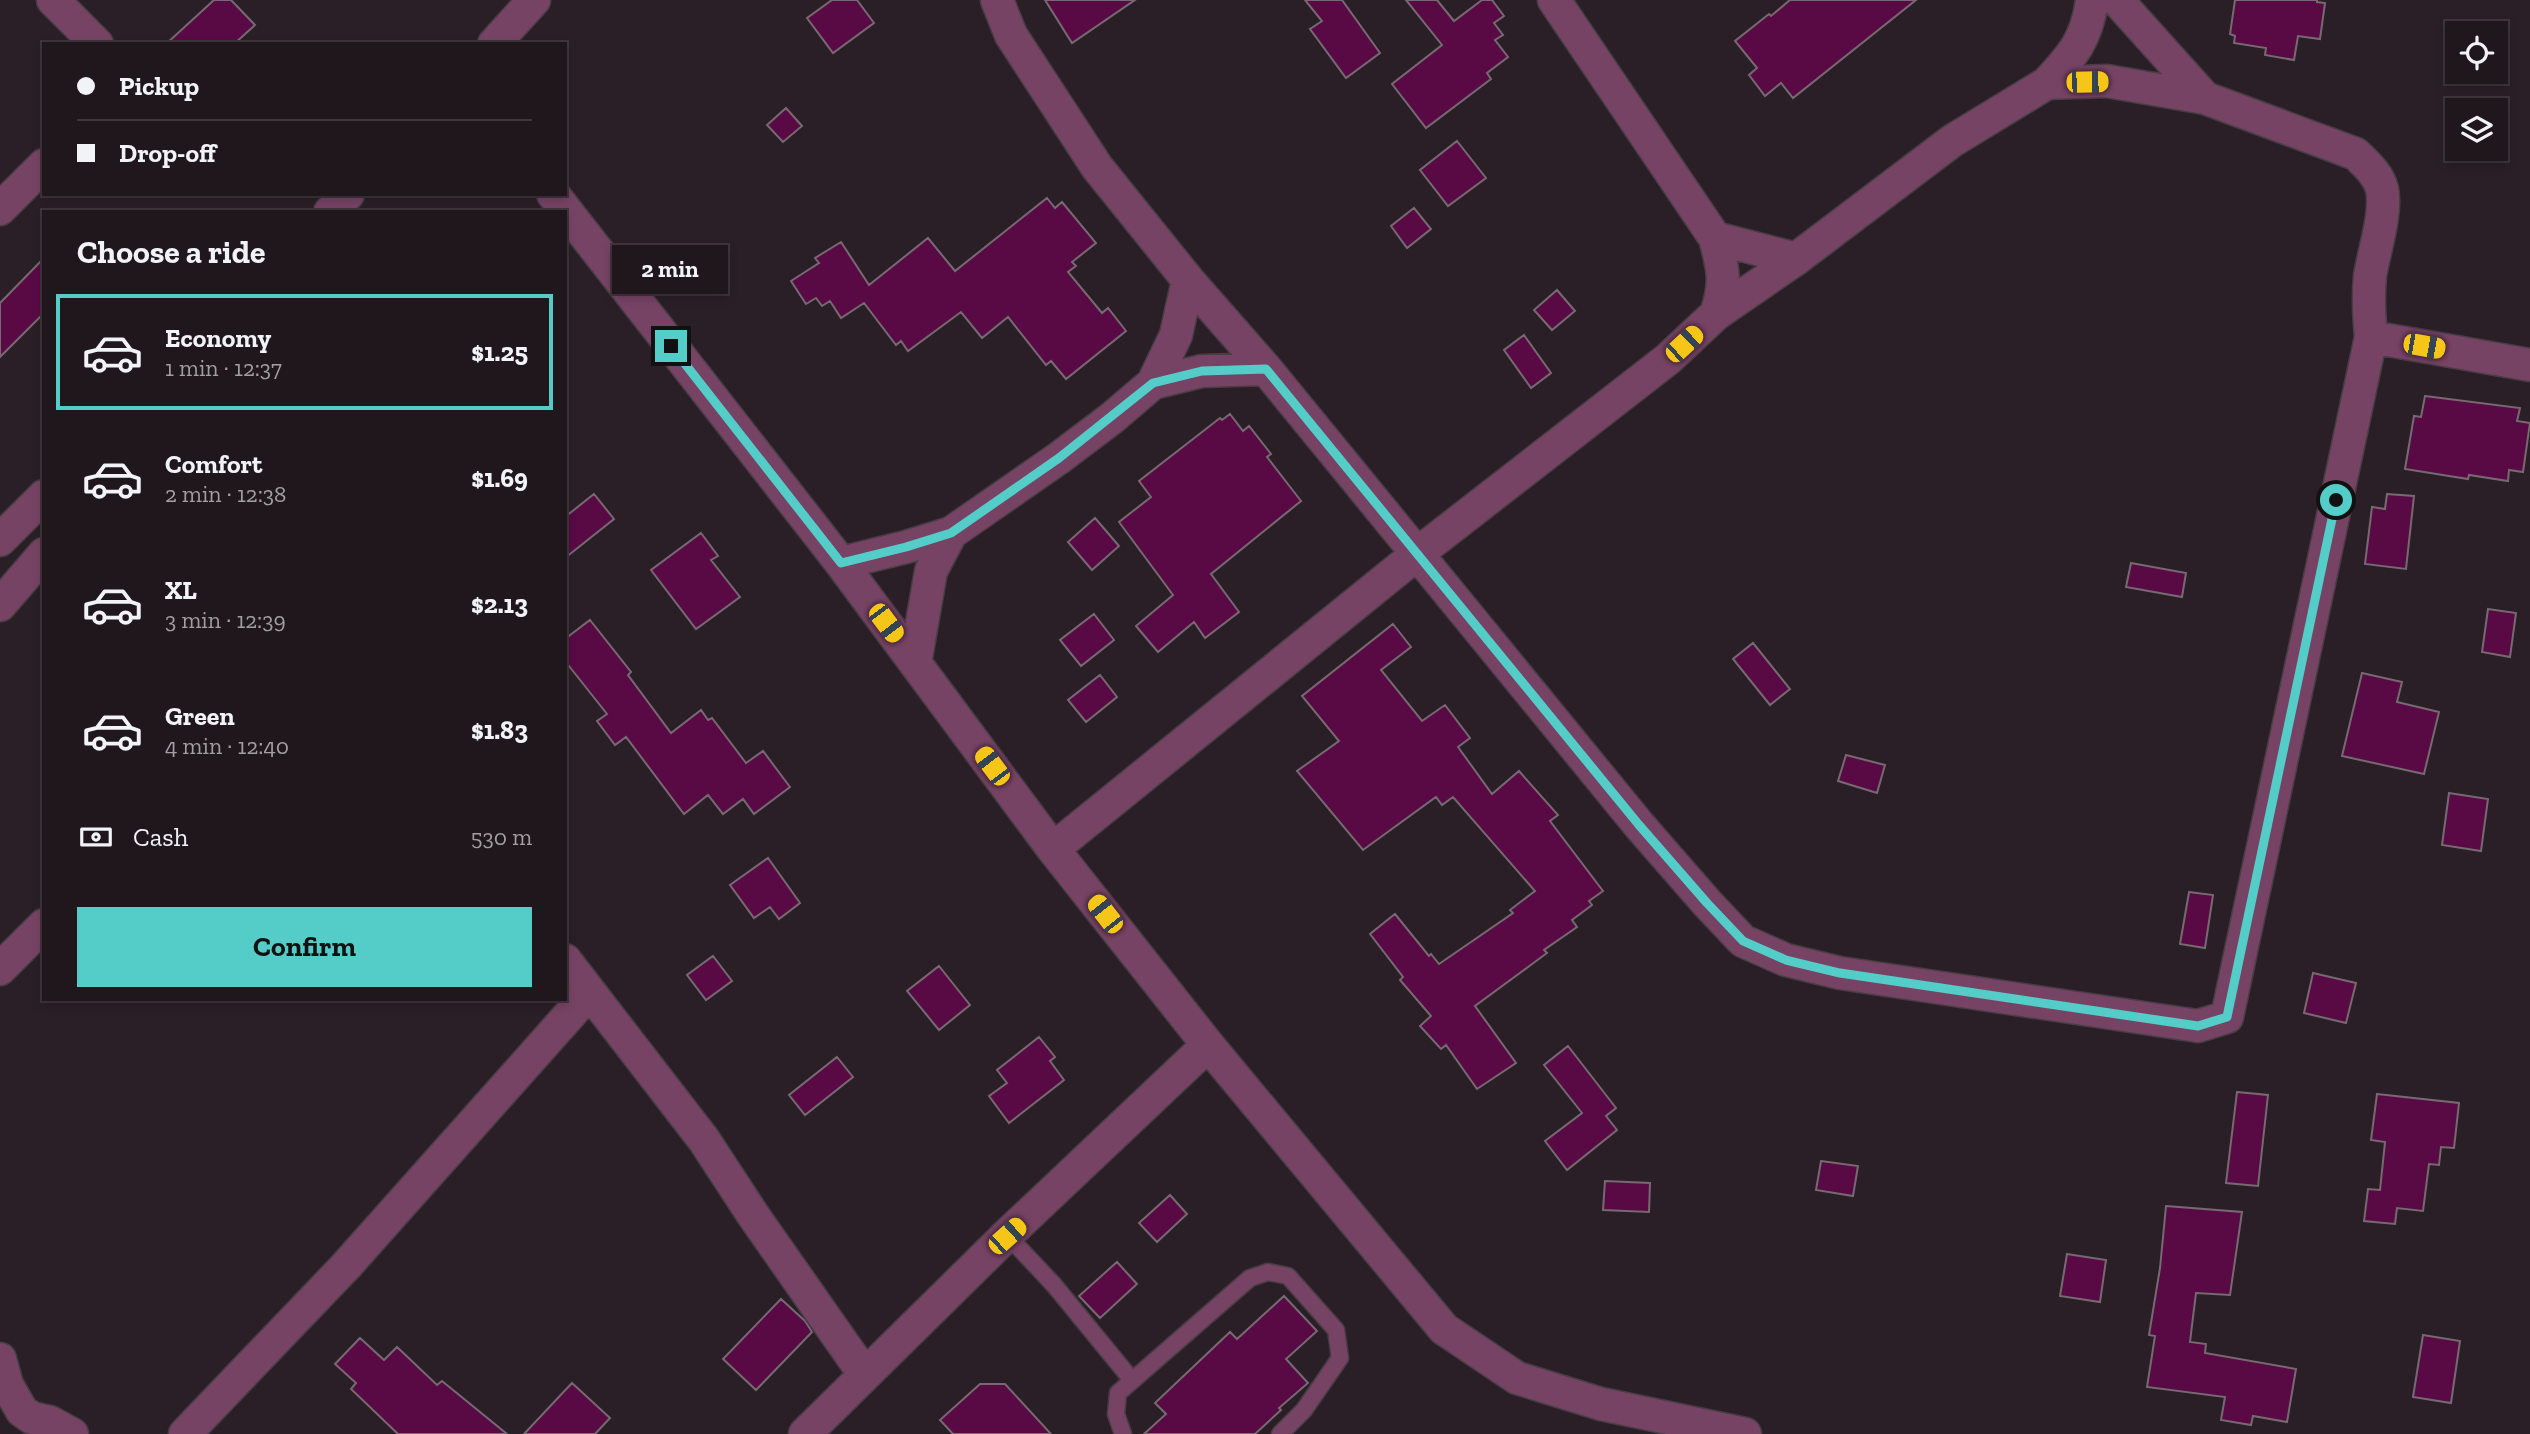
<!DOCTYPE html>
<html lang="en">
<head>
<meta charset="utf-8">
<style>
	:root { --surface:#20171c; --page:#282025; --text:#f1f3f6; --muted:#a29fa3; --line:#3d363b; --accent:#54cdc8 }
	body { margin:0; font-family:"Zilla Slab",serif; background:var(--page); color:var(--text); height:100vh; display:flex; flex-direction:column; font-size:26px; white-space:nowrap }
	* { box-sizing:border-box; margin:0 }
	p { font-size:23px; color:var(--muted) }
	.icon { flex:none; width:38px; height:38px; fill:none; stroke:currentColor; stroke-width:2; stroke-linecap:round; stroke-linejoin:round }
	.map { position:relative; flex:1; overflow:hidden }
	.drawer { position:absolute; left:42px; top:210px; width:525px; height:791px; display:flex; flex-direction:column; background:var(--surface); border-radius:0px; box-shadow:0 4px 10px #0003,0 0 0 2px var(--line) }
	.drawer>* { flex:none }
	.banner { position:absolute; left:42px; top:42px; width:525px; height:154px; border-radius:0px; box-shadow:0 4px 10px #0003,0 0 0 2px var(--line); display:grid; align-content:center; height:154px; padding:0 35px; background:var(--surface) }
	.controls { position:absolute; left:2445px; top:21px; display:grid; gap:14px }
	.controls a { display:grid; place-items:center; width:63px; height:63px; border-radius:0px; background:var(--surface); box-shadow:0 4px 10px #0003,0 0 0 2px var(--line); font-size:35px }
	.end { position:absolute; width:32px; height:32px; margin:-16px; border:9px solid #54cdc8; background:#111; box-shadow:0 0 0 4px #111 }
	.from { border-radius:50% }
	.bubble { position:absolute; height:49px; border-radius:0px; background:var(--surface); box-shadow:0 4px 10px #0003,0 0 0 2px var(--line); font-size:23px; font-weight:700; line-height:49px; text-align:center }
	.car { position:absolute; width:21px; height:42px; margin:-21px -10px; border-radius:9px; box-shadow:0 0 5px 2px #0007; background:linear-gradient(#f5c518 24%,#345 0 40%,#f5c518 0 76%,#345 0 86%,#f5c518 0) }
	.banner b { display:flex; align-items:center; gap:24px; height:66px; font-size:26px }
	.banner b+b { border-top:2px solid var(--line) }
	.banner i { width:18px; height:18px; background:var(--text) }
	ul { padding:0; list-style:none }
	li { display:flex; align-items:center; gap:21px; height:116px; margin:0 14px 10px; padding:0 21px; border:4px solid transparent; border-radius:0px }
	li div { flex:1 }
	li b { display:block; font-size:26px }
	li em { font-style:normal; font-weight:700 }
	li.on { border-color:var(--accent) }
	li>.icon { width:63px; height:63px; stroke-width:1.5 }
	h2 { padding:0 35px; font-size:32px; line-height:84px }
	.pay { display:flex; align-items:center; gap:18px; height:77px; padding:0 35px; font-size:26px }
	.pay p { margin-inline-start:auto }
	.primary-button { display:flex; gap:14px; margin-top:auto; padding:14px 35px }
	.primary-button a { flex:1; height:80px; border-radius:0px; background:var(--accent); color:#111; font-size:28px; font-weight:700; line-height:80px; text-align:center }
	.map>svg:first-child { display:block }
	.building { fill:#590a45; stroke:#766971; stroke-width:2 }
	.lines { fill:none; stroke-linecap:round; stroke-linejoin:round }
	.lane-casing { stroke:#473d43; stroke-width:19 }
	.street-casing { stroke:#473d43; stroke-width:35 }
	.lane { stroke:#774365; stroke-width:16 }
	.street { stroke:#774365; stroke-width:32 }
	.route { stroke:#54cdc8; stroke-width:9 }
</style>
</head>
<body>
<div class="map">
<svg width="2530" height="1434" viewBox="0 0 2530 1434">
	<rect width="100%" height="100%" fill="#2a1f26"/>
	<!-- building -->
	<path class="building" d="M 214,0 L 231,0 L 255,25 L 234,44 L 166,44 Z
		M 832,0 L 857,0 L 874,23 L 833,53 L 807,18 Z
		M 1045,0 L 1135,0 L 1072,43 Z
		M 1305,0 L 1342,0 L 1380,53 L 1346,78 L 1310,29 L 1322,21 Z
		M 1406,0 L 1437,0 L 1454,21 L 1482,0 L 1492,0 L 1504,16 L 1494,23 L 1503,35 L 1495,40 L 1508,57 L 1487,73 L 1491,79 L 1426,128 L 1392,84 L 1442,45 Z
		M 1790,0 L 1916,0 L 1793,98 L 1781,83 L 1765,96 L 1749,75 L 1757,68 L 1735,41 L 1769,14 L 1771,16 Z
		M 2235,0 L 2317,0 L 2317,2 L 2325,3 L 2320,39 L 2298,36 L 2294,60 L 2265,55 L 2266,48 L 2234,43 L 2235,36 L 2230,34 Z
		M 786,108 L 802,126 L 783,142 L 767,125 Z
		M 1457,141 L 1486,178 L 1448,206 L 1420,170 Z
		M 1047,198 L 1055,208 L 1062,202 L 1096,243 L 1072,262 L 1076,266 L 1068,272 L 1102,313 L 1108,308 L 1126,331 L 1066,379 L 1051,361 L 1046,365 L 1008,317 L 982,338 L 961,312 L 908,351 L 901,341 L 896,345 L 864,303 L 841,318 L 830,301 L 822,306 L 816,298 L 806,304 L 791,281 L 819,263 L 815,258 L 841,242 L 869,285 L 928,238 L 955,271 Z
		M 1414,208 L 1431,229 L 1407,248 L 1391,226 Z
		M 44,258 L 44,313 L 0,357 L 0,303 Z
		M 1557,290 L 1575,311 L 1552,330 L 1534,310 Z
		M 1524,335 L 1551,373 L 1531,388 L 1504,350 Z
		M 2425,396 L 2520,408 L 2517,421 L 2530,423 L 2523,472 L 2509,470 L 2508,481 L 2469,475 L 2468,479 L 2405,469 L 2414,416 L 2421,417 Z
		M 1230,414 L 1243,431 L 1249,426 L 1271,454 L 1267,457 L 1301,501 L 1211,574 L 1239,612 L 1205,638 L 1194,622 L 1158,652 L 1136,626 L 1173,595 L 1119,522 L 1151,497 L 1139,481 L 1220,418 L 1222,420 Z
		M 594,494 L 614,519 L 565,558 L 565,517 Z
		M 2387,494 L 2414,496 L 2406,569 L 2365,564 L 2372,507 L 2385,509 Z
		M 1095,518 L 1119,546 L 1092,570 L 1068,542 Z
		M 701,533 L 718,556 L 711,560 L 740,597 L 696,629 L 651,570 Z
		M 2131,563 L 2186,573 L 2182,597 L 2126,587 Z
		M 2488,609 L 2516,613 L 2510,657 L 2482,652 Z
		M 1094,614 L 1114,640 L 1081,666 L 1060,640 Z
		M 590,620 L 631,672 L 628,675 L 671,733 L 701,710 L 708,720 L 712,718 L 746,763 L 763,751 L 790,787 L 754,814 L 743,799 L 723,814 L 708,795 L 684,814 L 626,737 L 615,745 L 597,721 L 607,714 L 565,661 L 565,639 Z
		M 1393,624 L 1411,647 L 1381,670 L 1422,721 L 1445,705 L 1470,738 L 1458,747 L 1492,794 L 1519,771 L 1558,815 L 1550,821 L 1603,891 L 1589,901 L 1592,905 L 1572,920 L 1577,927 L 1544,950 L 1547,953 L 1475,1006 L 1516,1063 L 1477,1089 L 1446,1045 L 1441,1049 L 1420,1026 L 1431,1016 L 1400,980 L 1403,977 L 1370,934 L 1395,914 L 1429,956 L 1431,954 L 1439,964 L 1513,913 L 1510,910 L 1535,891 L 1453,797 L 1442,805 L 1436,797 L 1363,850 L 1297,771 L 1339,741 L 1302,696 Z
		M 1753,643 L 1790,689 L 1770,705 L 1733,659 Z
		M 2362,673 L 2402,682 L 2397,702 L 2439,712 L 2424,774 L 2342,756 Z
		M 1100,675 L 1117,697 L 1086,722 L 1068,700 Z
		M 1846,755 L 1885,765 L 1877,793 L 1838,781 Z
		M 2449,793 L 2488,799 L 2481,851 L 2442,845 Z
		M 768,858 L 800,903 L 779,919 L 770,907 L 754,918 L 730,885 Z
		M 2189,892 L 2213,895 L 2205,948 L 2180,944 Z
		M 713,956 L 732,981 L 706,1000 L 687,975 Z
		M 939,966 L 970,1005 L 939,1030 L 907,991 Z
		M 2313,973 L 2356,983 L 2346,1023 L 2304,1013 Z
		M 1039,1037 L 1055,1057 L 1050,1061 L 1064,1080 L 1009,1123 L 989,1096 L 1007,1083 L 997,1070 Z
		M 1568,1046 L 1616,1108 L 1606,1116 L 1617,1130 L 1567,1170 L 1545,1141 L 1582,1113 L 1544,1065 Z
		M 837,1057 L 853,1077 L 805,1115 L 789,1095 Z
		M 2237,1092 L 2268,1095 L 2258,1186 L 2226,1183 Z
		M 2377,1094 L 2459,1103 L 2454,1148 L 2441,1147 L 2439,1165 L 2429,1164 L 2423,1211 L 2397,1208 L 2395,1224 L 2364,1221 L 2368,1189 L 2380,1190 L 2385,1142 L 2371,1140 Z
		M 1821,1161 L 1858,1166 L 1853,1196 L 1816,1190 Z
		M 1605,1181 L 1650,1183 L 1649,1212 L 1603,1210 Z
		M 1170,1195 L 1187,1214 L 1157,1242 L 1139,1223 Z
		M 2166,1206 L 2242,1212 L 2230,1295 L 2196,1293 L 2190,1342 L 2206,1344 L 2205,1353 L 2296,1369 L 2287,1422 L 2253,1416 L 2251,1425 L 2221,1420 L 2225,1397 L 2147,1387 L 2155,1336 L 2149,1335 L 2160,1268 Z
		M 2067,1254 L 2106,1260 L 2100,1302 L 2060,1296 Z
		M 1117,1262 L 1137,1284 L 1100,1318 L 1079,1296 Z
		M 1284,1296 L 1317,1331 L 1286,1359 L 1308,1383 L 1279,1408 L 1281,1410 L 1255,1434 L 1144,1434 L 1166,1414 L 1155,1403 L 1230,1332 L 1237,1339 Z
		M 781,1299 L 805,1321 L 812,1332 L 756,1390 L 723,1359 Z
		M 2423,1335 L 2460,1341 L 2451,1403 L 2413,1397 Z
		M 360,1338 L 384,1360 L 397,1347 L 437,1385 L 442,1381 L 507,1434 L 398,1434 L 351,1389 L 356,1383 L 335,1364 Z
		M 572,1383 L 610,1418 L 595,1434 L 524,1434 Z
		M 980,1384 L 1005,1384 L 1051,1434 L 953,1434 L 940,1420 Z"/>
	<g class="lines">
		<!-- lane casing -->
		<g class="lane-casing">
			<path id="lane" d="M 1007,1235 L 1054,1285 L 1131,1379
				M 1123,1434 L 1116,1414 L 1118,1393 L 1250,1278 L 1268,1272 L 1288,1276 L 1336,1330 L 1340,1358 L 1304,1410 L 1280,1434"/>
		</g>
		<!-- street casing -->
		<g class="street-casing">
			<path id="street" d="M 53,0 L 97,44
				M 997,0 L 1011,35 L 1097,167 L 1188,280 L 1266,369 L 1639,825 L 1707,903 L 1743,941 L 1786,960 L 1840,973 L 2198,1026 L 2227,1017 L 2371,337 C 2369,317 2368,297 2370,276 C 2374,251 2387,213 2382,189 C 2378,174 2366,164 2356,154 L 2205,98 L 2117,0
				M 1554,0 L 1715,238 C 1723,268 1727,283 1716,314
				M 494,44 L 534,0
				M 2047,83 C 2073,55 2087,39 2092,0
				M 553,194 L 841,563 L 1053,849 L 1208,1045 L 1444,1329 L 1517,1378 L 1601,1404 L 1745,1434
				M 0,209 L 44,165
				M 330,212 L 348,194
				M 1715,238 L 1796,259
				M 2371,337 L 2530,365
				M 1153,383 L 1202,371 L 1266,369
				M 0,540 L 44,496
				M 841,563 L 906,547 L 951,533 L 1059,458 L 1112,418 L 1153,383 L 1176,335 L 1188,280
				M 0,605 L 44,554
				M 915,663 L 931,571 L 951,533
				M 1053,849 L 1417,554 L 1668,359 L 1716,314 L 1796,259 L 1952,141 L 2047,83 L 2107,81 L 2205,98
				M 565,960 L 704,1140 L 753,1215 L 865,1375
				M 0,969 L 44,925
				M 0,1359 L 7,1385 L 22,1411 L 32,1418 L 50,1422 L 72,1434
				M 185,1434 L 346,1266 L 589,993
				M 805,1434 L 1007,1235 L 1208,1045"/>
		</g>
		<!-- lane -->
		<use href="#lane" class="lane"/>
		<!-- street -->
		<use href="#street" class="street"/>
	</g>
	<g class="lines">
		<!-- route -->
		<path class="route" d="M 671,346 L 841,563 L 906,547 L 951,533 L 1059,458 L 1153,383 L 1202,371 L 1266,369 L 1639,825 L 1707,903 L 1743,941 L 1786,960 L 1840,973 L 2198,1026 L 2227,1017 L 2336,500"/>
	</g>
</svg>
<div class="controls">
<a><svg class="icon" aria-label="locate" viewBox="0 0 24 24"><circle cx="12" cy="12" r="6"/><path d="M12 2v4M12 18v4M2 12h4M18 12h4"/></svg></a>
<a><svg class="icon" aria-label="layers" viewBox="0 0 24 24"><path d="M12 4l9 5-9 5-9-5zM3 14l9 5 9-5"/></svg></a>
</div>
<i class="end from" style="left:2336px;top:500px"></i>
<i class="end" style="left:671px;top:346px"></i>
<div class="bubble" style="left:612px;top:245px;width:116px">2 min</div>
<i class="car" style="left:2087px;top:82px;rotate:89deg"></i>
<i class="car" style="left:1684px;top:344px;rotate:47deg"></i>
<i class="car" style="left:2424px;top:346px;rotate:100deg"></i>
<i class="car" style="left:886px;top:623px;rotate:143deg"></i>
<i class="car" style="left:992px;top:766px;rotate:323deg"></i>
<i class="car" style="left:1105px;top:914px;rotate:322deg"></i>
<i class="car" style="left:1007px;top:1236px;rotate:48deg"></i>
<div class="banner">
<b><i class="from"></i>Pickup</b>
<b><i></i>Drop-off</b>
</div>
<section class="drawer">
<h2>Choose a ride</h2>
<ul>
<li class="on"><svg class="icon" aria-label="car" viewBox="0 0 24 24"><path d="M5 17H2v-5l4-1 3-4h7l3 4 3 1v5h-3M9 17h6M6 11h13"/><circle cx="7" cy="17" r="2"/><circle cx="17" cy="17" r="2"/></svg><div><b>Economy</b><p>1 min · 12:37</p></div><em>$1.25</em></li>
<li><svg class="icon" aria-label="car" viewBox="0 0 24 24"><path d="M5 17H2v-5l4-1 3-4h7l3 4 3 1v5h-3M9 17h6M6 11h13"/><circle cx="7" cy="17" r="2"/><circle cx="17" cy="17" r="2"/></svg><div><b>Comfort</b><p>2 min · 12:38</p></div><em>$1.69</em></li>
<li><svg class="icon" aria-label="car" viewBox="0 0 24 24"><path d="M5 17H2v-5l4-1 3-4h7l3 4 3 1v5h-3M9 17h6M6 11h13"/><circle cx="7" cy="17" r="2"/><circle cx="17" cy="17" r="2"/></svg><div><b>XL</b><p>3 min · 12:39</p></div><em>$2.13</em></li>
<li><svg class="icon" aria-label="car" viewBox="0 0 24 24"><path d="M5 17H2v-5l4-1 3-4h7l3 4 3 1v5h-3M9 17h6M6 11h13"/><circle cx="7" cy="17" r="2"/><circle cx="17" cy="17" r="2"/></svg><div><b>Green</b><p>4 min · 12:40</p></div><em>$1.83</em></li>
</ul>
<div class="pay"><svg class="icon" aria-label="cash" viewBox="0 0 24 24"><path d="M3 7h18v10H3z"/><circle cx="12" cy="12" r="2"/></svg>Cash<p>530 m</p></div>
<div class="primary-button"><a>Confirm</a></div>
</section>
</div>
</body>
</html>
